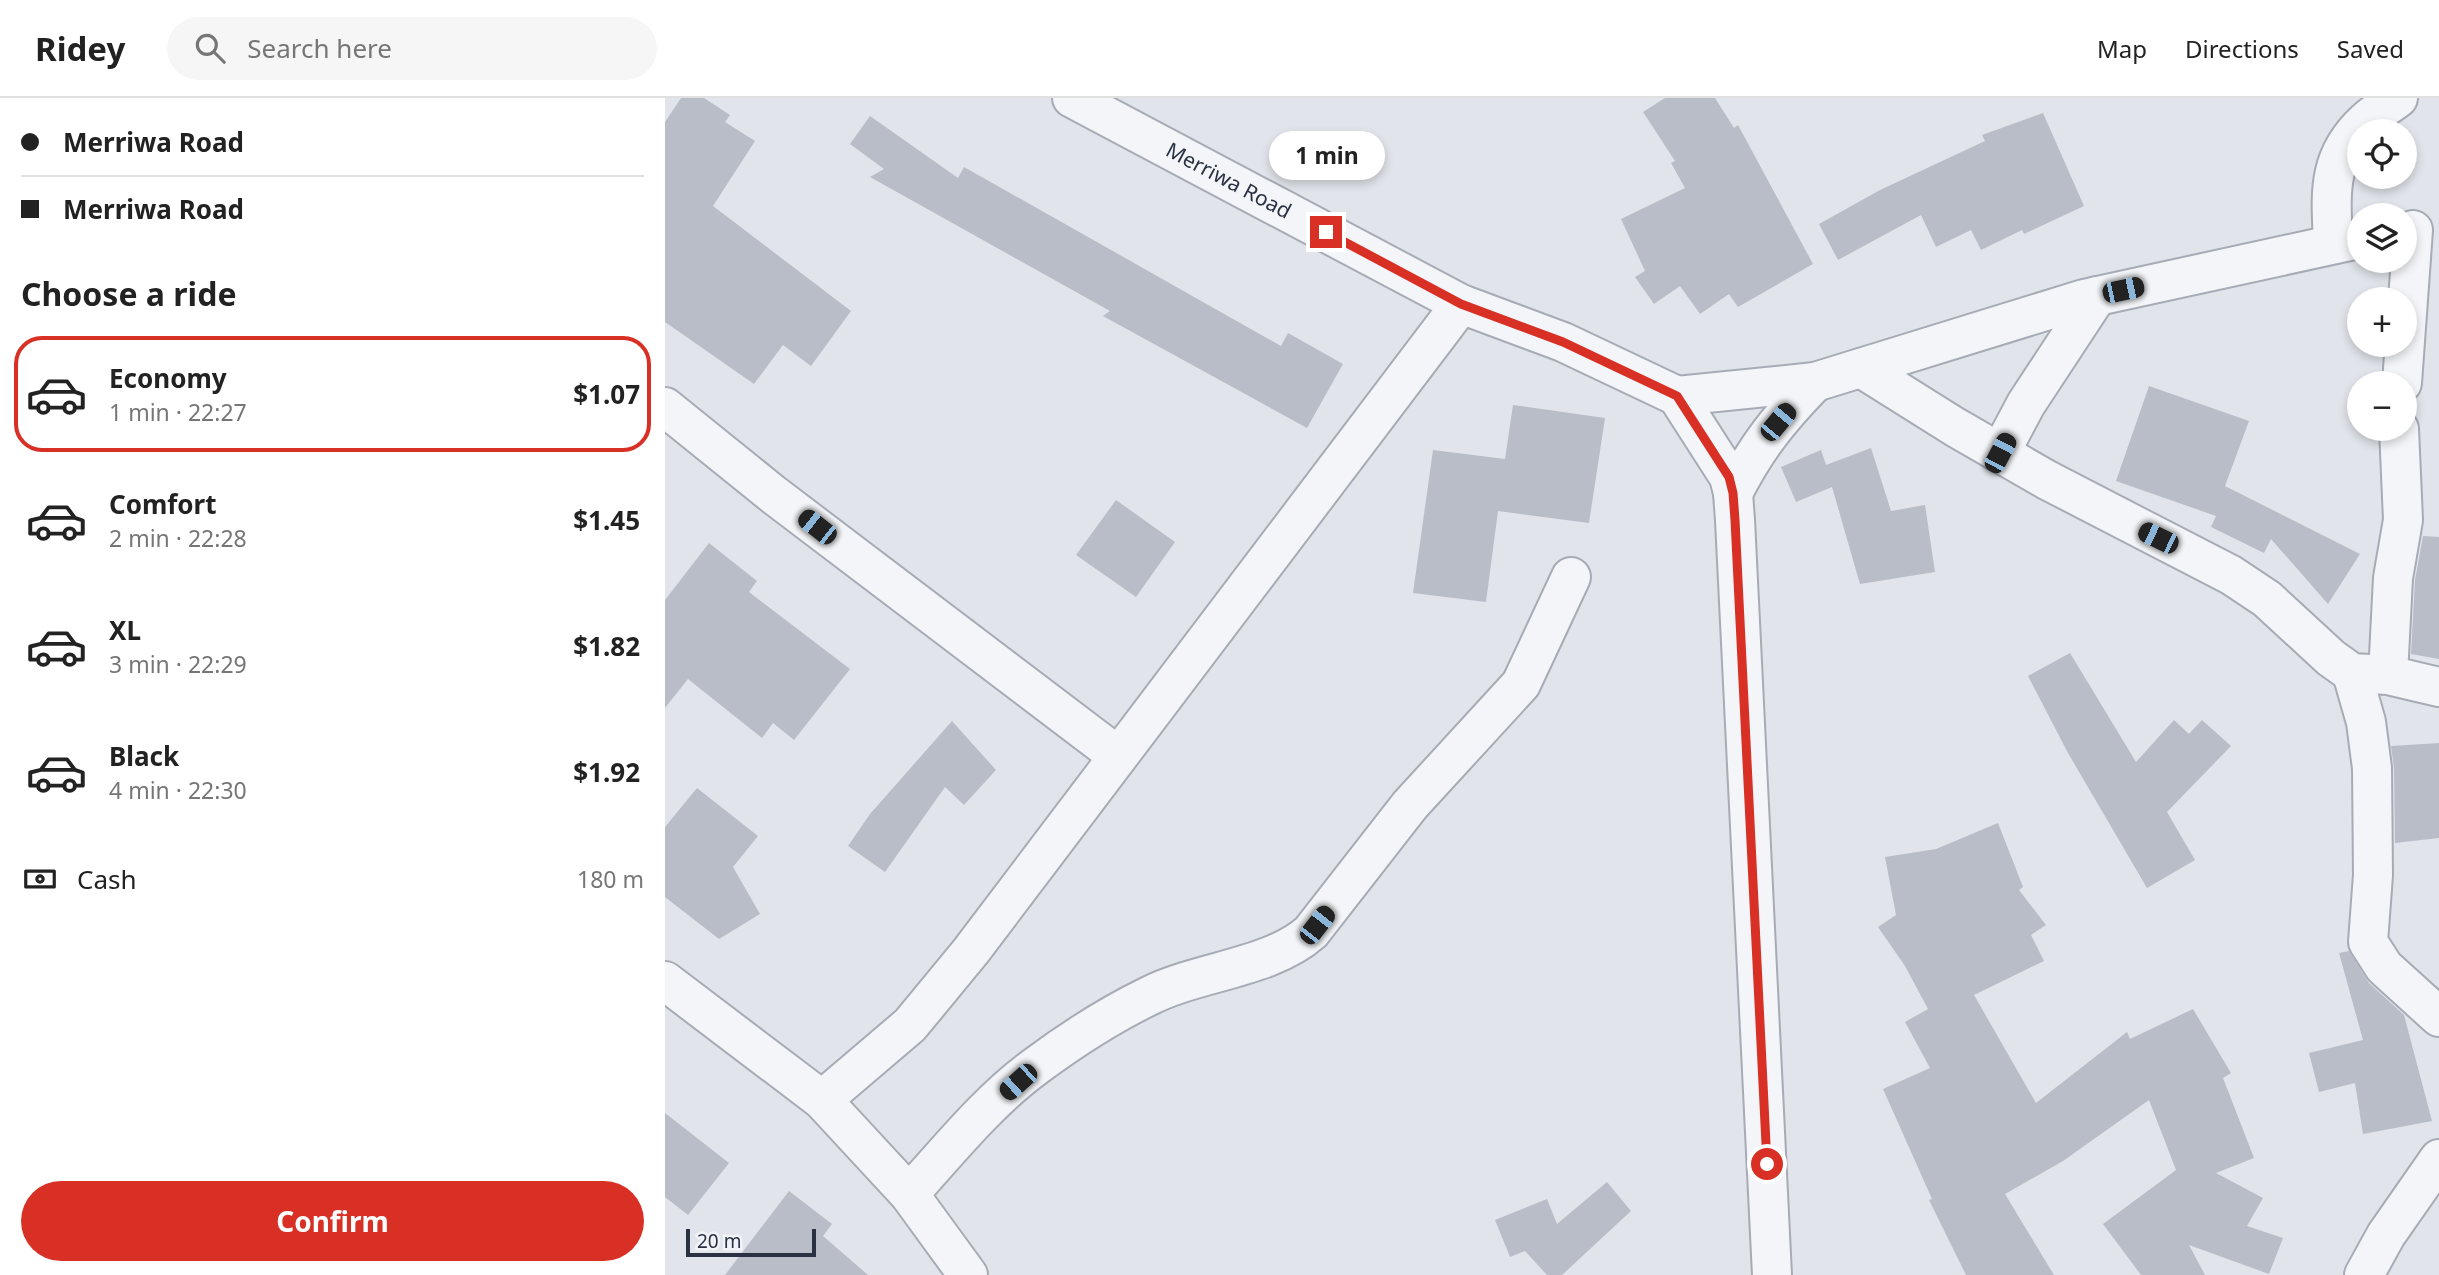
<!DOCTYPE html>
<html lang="en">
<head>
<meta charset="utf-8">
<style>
	:root { --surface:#fff; --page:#f6f6f6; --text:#222; --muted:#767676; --line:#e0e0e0; --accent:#d93025 }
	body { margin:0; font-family:"Noto Sans",sans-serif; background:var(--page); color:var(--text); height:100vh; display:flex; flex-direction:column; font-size:26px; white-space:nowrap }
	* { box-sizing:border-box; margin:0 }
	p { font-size:23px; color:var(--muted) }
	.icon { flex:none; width:38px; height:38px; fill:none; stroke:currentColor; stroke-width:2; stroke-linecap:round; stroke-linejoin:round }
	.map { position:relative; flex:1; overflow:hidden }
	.drawer { display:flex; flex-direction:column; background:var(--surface); width:665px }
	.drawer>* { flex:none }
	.hud { display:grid; align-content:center; height:154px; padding:0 21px; background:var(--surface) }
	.tools { position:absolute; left:1682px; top:21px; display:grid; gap:14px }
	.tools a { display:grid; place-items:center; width:70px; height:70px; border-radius:50%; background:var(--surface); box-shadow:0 4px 10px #0003; font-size:35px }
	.scale { position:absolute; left:21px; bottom:18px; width:130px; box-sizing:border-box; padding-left:7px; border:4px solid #293143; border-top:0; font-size:19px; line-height:24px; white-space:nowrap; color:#293143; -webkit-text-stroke:5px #f1f3f8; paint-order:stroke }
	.end { position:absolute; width:32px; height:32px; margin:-16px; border:9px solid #d93025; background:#fff; box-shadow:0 0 0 4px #fff }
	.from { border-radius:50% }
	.bubble { position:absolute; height:49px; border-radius:24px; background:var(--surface); box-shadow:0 4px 10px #0003; font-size:23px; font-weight:700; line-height:49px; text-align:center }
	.car { position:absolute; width:21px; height:42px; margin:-21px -10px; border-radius:9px; box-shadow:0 0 5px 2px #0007; background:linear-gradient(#222 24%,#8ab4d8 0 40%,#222 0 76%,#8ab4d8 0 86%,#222 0) }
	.hud b { display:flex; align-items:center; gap:24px; height:66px; font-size:26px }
	.hud b+b { border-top:2px solid var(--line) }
	.hud i { width:18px; height:18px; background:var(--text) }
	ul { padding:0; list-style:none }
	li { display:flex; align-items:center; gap:21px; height:116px; margin:0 14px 10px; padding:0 7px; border:4px solid transparent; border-radius:28px }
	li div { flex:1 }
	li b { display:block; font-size:26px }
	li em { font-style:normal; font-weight:700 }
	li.current { border-color:var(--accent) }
	li>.icon { width:63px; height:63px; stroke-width:1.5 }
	h2 { padding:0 21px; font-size:32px; line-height:84px }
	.pay { display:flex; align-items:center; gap:18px; height:77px; padding:0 21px; font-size:26px }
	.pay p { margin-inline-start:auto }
	.button { display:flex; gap:14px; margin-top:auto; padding:14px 21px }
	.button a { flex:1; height:80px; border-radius:42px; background:var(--accent); color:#fff; font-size:28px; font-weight:700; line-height:80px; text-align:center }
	header { display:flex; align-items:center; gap:42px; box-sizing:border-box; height:98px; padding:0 35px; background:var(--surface); border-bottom:2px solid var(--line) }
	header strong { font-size:33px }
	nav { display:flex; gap:38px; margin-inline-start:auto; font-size:24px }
	.search { width:490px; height:63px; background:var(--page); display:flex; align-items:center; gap:18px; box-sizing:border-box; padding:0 24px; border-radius:38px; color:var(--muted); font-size:26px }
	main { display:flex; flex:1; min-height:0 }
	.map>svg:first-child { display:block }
	.building { fill:#b8bdc8 }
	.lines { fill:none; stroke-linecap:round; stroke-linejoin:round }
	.minor-casing { stroke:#a6abb5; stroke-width:42 }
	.minor { stroke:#f4f5f8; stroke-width:38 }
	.route { stroke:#d93025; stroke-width:9 }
	.labels { text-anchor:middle; stroke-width:6; stroke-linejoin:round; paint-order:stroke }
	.street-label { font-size:21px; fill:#293143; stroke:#f1f3f8 }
</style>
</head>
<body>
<header>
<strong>Ridey</strong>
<div class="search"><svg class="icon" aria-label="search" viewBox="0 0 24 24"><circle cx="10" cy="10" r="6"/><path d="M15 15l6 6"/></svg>Search here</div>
<nav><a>Map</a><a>Directions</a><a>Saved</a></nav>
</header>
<main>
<section class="drawer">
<div class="hud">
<b><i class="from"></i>Merriwa Road</b>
<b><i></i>Merriwa Road</b>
</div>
<h2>Choose a ride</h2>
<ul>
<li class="current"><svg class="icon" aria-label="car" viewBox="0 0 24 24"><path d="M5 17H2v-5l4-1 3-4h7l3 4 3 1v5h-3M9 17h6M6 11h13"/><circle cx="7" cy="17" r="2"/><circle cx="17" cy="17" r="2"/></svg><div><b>Economy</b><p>1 min · 22:27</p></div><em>$1.07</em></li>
<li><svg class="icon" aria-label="car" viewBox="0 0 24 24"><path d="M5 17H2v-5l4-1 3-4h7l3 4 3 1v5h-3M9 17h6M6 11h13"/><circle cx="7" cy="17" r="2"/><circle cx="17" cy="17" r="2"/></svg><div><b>Comfort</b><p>2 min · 22:28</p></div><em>$1.45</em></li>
<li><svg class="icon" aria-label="car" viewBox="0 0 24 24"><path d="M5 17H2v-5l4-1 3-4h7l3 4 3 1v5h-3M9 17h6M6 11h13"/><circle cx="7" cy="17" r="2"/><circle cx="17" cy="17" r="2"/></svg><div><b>XL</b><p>3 min · 22:29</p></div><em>$1.82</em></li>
<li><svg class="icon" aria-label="car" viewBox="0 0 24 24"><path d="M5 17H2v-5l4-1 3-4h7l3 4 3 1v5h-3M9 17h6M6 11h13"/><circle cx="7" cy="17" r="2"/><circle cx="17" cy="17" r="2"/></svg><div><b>Black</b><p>4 min · 22:30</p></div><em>$1.92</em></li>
</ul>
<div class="pay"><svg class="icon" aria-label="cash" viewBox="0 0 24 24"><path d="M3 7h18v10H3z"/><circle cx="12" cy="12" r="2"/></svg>Cash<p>180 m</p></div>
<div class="button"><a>Confirm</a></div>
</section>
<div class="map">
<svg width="1774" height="1177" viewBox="0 0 1774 1177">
	<rect width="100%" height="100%" fill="#e1e4ea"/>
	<!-- building -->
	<path class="building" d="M 16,0 L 39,0 L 65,17 L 60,24 L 90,43 L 48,108 L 186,213 L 146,268 L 118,247 L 89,286 L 0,224 L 0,24 Z
		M 1000,0 L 1050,0 L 1069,30 L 1073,27 L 1148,166 L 1073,209 L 1064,196 L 1035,216 L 1015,188 L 989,206 L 970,179 L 980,173 L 956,121 L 1020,90 L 1006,65 L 1010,63 L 978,14 Z
		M 1378,15 L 1419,108 L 1359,136 L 1357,132 L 1316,152 L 1306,132 L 1271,149 L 1256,117 L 1173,162 L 1154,126 L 1215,92 L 1320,43 L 1317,37 Z
		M 205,18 L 293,80 L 299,69 L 616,248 L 623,235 L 678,266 L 642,330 L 438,218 L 445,213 L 205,79 L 219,71 L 185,46 Z
		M 1484,288 L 1584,323 L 1560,388 L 1695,456 L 1663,506 L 1606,441 L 1599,455 L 1546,429 L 1551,418 L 1451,383 Z
		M 848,307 L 940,320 L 924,425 L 833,413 L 821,504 L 748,495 L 768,352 L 840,361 Z
		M 1206,350 L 1226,413 L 1260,407 L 1270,474 L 1195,486 L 1167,389 L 1131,404 L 1116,369 L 1156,352 L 1161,367 Z
		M 451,402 L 510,444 L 471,499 L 411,457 Z
		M 1758,438 L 1774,439 L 1774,561 L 1746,556 L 1750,482 Z
		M 44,445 L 92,483 L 84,494 L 185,571 L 129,642 L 108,625 L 97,640 L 23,581 L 0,610 L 0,502 Z
		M 1405,555 L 1471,664 L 1509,622 L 1524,636 L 1537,622 L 1566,648 L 1502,714 L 1530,762 L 1482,790 L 1403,655 L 1363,578 Z
		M 287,623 L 331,672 L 299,707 L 280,689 L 220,774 L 183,748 L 205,716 Z
		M 1774,645 L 1774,740 L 1730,745 L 1729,670 L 1726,648 Z
		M 32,690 L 93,738 L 68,769 L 95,816 L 54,841 L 0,799 L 0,729 Z
		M 1333,725 L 1358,789 L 1354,792 L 1381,827 L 1366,837 L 1379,863 L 1309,897 L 1371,1005 L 1462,934 L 1465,941 L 1528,911 L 1566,975 L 1558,980 L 1589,1060 L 1551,1075 L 1598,1100 L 1582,1128 L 1618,1140 L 1604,1176 L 1524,1147 L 1540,1177 L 1476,1177 L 1438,1126 L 1511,1072 L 1484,1002 L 1398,1063 L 1340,1096 L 1389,1177 L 1301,1177 L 1264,1102 L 1267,1101 L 1218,991 L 1265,970 L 1240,924 L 1263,911 L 1240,868 L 1213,829 L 1231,817 L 1220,759 L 1271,751 Z
		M 1684,853 L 1704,885 L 1739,917 L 1767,1023 L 1698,1036 L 1690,985 L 1654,994 L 1644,955 L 1698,942 L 1674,855 Z
		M 0,1015 L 64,1065 L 23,1117 L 0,1099 Z
		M 942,1084 L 966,1113 L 897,1177 L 882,1177 L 860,1153 L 845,1159 L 830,1122 L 882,1101 L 892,1126 Z
		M 124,1093 L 167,1126 L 158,1138 L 203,1177 L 60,1177 Z"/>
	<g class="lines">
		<!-- minor casing -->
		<g class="minor-casing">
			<g id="minor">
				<path id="s1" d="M 407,0 L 796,206 L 898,244 L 1012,298 L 1064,379 L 1068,395 L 1070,422 L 1107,1177"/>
				<path d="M 1668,146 C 1666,96 1661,60 1701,23 C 1710,14 1723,8 1733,0"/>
				<path d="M 1196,270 L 1290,329 L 1382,382 L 1566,477 L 1602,501 L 1666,560 L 1687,575 L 1723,577 L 1774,589"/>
				<path d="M 1737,285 L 1748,132"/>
				<path d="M 1012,298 L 1150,284 L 1419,201 L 1694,141"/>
				<path d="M 0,309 L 109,397 L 453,658"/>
				<path d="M 1335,355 L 1361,306 L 1432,198"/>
				<path d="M 1068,395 C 1092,348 1114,321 1150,284"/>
				<path d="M 1687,575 L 1701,624 L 1707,670 L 1708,777 L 1703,844 L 1719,869 L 1774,919"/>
				<path d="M 1723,577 L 1728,480 L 1738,422 L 1734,331"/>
				<path d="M 0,883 L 157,1002 L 244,1096 L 303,1177"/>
				<path d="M 157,1002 L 245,927 L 306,853 L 796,206"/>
				<path d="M 244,1096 C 284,1052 323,1003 371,968 C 406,942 445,917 484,898 C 533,873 606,870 646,834 L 745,707 L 856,586 L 906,479"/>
				<path d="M 1699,1177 L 1721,1137 L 1774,1061"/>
			</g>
		</g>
		<!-- minor -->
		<use href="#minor" class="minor"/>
	</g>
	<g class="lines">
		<!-- route -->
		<path class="route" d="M 661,134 L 796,206 L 898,244 L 1012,298 L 1064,379 L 1068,395 L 1070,422 L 1102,1066"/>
	</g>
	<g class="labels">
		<!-- street labels -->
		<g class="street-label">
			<text dy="7" stroke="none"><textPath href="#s1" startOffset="177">Merriwa Road</textPath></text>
		</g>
	</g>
</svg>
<div class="tools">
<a><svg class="icon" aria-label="locate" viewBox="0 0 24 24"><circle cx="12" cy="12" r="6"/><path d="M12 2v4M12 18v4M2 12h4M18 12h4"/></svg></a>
<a><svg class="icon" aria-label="layers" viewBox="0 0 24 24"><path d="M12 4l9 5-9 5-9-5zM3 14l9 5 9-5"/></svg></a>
<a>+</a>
<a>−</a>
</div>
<div class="scale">20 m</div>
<i class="end from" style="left:1102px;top:1066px"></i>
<i class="end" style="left:661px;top:134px"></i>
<div class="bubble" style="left:604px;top:33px;width:116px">1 min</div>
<i class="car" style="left:1458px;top:192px;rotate:78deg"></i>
<i class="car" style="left:1113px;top:324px;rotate:40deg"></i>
<i class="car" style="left:1335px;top:355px;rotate:28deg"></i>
<i class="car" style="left:152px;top:429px;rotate:308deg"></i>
<i class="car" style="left:1493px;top:440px;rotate:296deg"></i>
<i class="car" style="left:652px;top:827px;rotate:38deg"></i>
<i class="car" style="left:353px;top:984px;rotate:228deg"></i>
</div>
</main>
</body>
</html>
